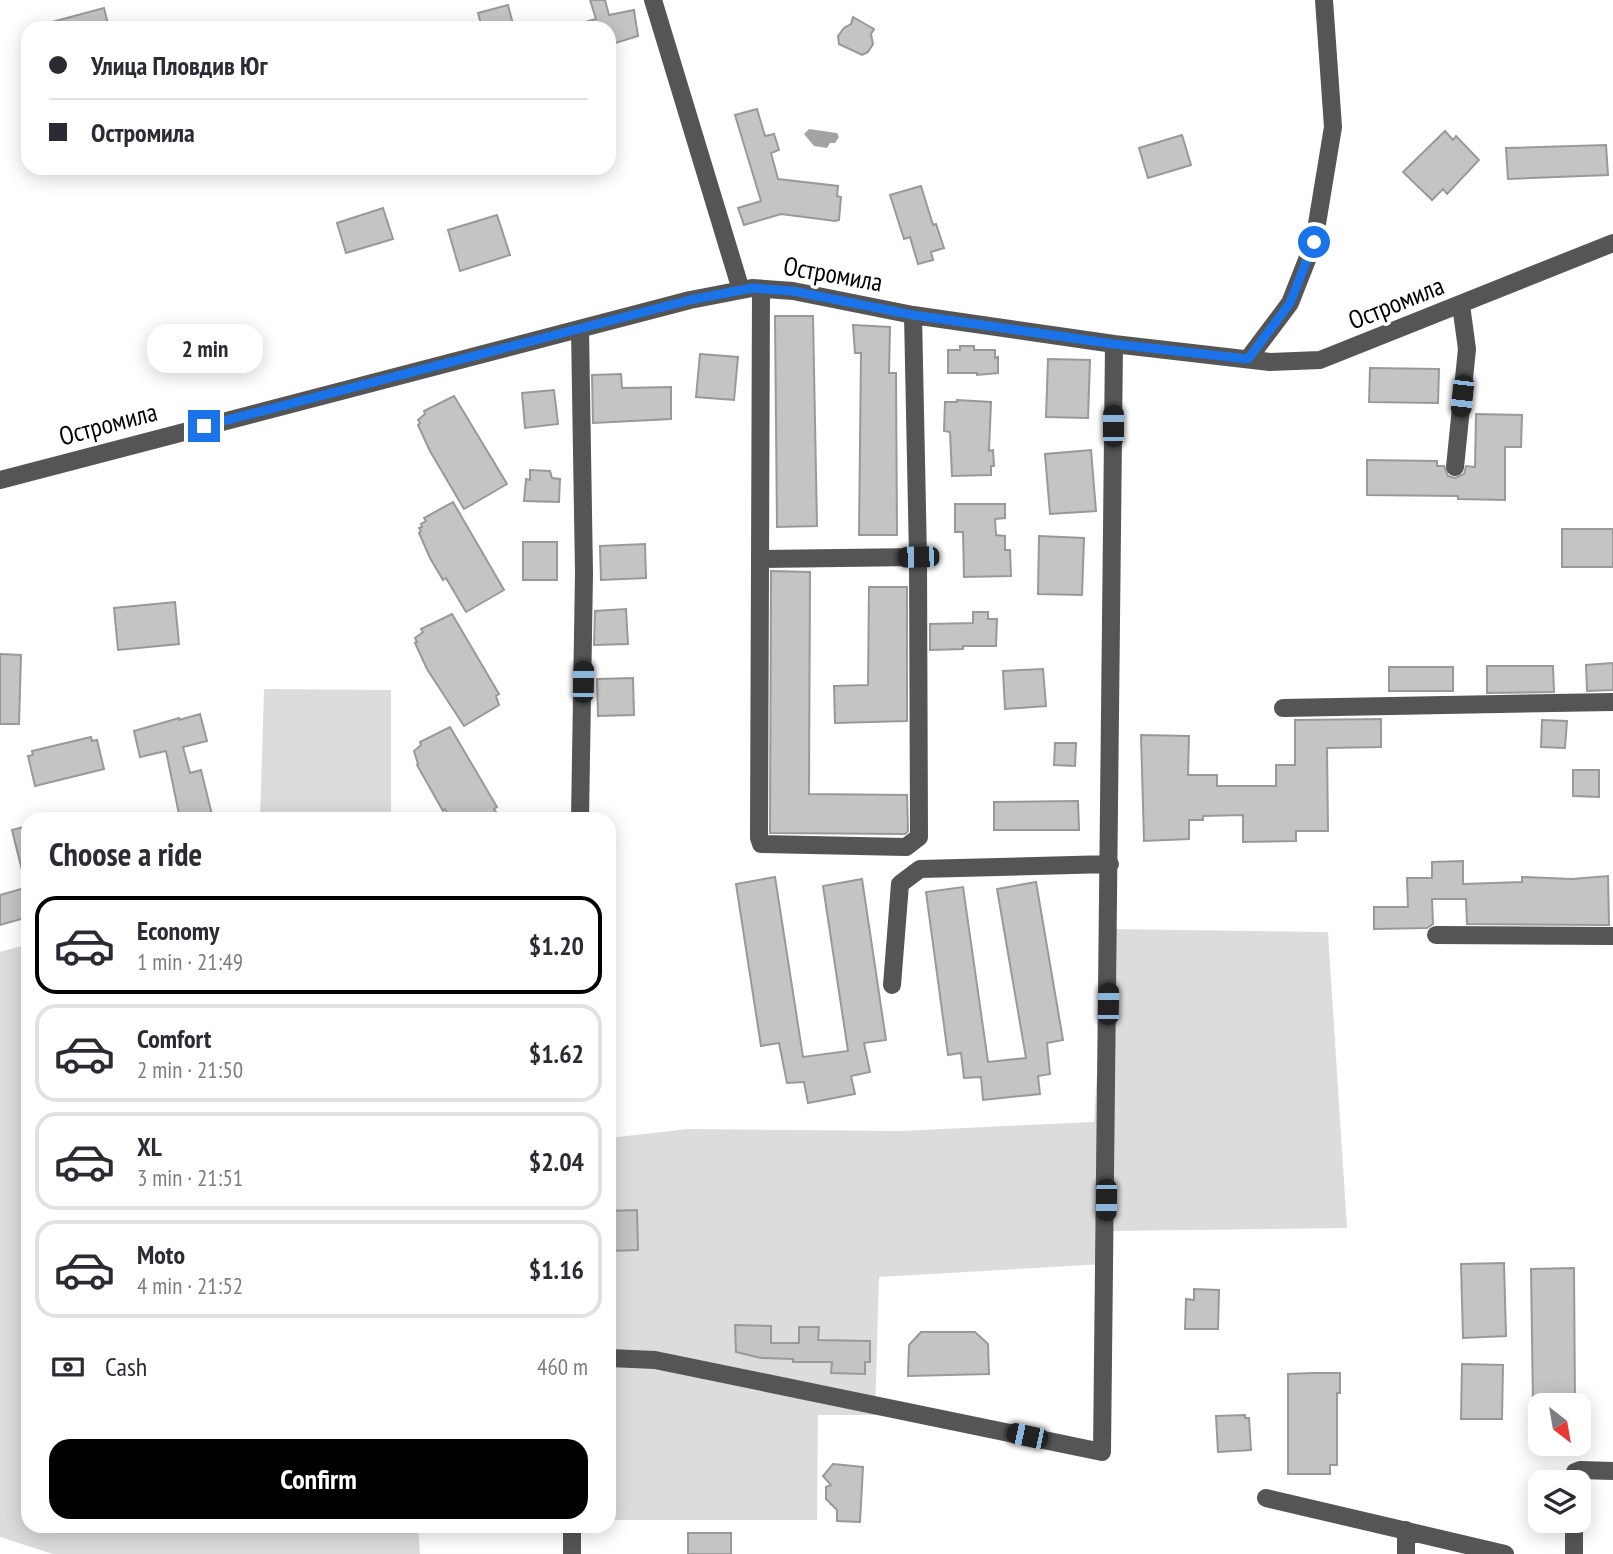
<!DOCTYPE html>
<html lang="en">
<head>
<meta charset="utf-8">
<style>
	:root { --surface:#fff; --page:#f2f2f3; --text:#2b2b33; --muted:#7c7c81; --line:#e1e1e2; --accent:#000 }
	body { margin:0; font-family:"PT Sans Narrow",sans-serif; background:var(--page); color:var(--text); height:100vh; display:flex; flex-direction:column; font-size:26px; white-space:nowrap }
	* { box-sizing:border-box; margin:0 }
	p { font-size:23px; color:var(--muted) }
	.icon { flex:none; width:38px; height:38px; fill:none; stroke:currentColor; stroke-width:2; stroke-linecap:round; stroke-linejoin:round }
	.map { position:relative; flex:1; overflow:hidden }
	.drawer { position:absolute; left:21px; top:812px; width:595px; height:721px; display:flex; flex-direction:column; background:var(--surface); border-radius:21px; box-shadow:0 4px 18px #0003 }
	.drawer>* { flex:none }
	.hud { position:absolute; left:21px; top:21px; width:595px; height:154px; border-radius:21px; box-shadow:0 4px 18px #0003; display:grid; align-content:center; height:154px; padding:0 28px; background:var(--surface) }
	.needle { width:46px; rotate:149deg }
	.buttons { position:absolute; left:1528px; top:1393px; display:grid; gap:14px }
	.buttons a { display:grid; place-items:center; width:63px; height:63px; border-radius:14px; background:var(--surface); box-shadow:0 4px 18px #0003; font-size:35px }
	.end { position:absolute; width:32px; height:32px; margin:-16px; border:9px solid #1a73e8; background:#fff; box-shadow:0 0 0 4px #fff }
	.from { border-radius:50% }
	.bubble { position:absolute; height:49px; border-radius:21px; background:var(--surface); box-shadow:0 4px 18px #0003; font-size:23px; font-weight:800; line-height:49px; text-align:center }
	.car { position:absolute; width:21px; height:42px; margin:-21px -10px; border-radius:9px; box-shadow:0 0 5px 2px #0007; background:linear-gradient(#222 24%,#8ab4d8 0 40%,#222 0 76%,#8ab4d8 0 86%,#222 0) }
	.hud b { display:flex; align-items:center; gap:24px; height:66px; font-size:26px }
	.hud b+b { border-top:2px solid var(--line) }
	.hud i { width:18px; height:18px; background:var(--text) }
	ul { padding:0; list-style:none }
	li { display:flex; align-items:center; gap:21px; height:98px; margin:0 14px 10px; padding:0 14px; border:4px solid var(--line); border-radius:21px }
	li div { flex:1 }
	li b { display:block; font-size:26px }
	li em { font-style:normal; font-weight:800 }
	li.selected { border-color:var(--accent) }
	li>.icon { width:63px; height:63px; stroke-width:1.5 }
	h2 { padding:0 28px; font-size:32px; line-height:84px }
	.pay { display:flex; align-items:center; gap:18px; height:77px; padding:0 28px; font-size:26px }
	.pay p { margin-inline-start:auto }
	.button { display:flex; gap:14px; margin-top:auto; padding:14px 28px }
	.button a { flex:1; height:80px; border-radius:21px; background:var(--accent); color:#fff; font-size:28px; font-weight:800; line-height:80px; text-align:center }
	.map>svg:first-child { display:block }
	.green { fill:#dcdcdc }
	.water { fill:#a3a3a3 }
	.building { fill:#c4c4c4; stroke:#999; stroke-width:2 }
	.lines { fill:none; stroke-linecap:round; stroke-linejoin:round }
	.minor { stroke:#555; stroke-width:18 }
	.route { stroke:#1a73e8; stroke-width:9 }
	.labels { text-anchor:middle; stroke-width:7; stroke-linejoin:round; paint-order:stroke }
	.street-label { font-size:26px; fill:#000; stroke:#fff }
</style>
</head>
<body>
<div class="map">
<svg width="1613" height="1554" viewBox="0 0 1613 1554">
	<rect width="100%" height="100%" fill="#fff"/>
	<!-- green -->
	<path class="green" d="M 264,689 L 391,690 L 391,819 L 260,819 Z
		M 1106,929 L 1328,932 L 1347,1228 L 1106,1231 L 1105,1264 L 879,1277 L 875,1415 L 818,1415 L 817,1520 L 609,1520 L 609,1138 L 688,1129 L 900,1131 L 1094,1122 Z
		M 28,944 L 28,1526 L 418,1526 L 420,1554 L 53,1554 L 0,1537 L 0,952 Z"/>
	<!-- water -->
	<path class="water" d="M 809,129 L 837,133 L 839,137 L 835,143 L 830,143 L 827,148 L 814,146 L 804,134 Z"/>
	<!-- building -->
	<path class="building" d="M 590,0 L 605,0 L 609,15 L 634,10 L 638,36 L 609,45 L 609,28 L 579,28 L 578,24 L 596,19 Z
		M 508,5 L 514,28 L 482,28 L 478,13 Z
		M 104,8 L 109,28 L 48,28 L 48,23 Z
		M 853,17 L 874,29 L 871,34 L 873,44 L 868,52 L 862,55 L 839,44 L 838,36 L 844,28 L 851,24 Z
		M 757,109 L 765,136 L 774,134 L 779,150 L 771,153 L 778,179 L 838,186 L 837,196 L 841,197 L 839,220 L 835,221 L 781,214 L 744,225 L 738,208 L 761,201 L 735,115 Z
		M 1445,131 L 1453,140 L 1456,136 L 1479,160 L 1447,194 L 1443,189 L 1432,200 L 1403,172 Z
		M 1182,135 L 1191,165 L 1148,178 L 1139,148 Z
		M 1606,145 L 1608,175 L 1508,179 L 1506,148 Z
		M 921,186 L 933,225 L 936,224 L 944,248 L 931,252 L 933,260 L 918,264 L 910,237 L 904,239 L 890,195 Z
		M 383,208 L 393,239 L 346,253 L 337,223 Z
		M 497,215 L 510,255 L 460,271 L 448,230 Z
		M 775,316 L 813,316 L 817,526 L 777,527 Z
		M 853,325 L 890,327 L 889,373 L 896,373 L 897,535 L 859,535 L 861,353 L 855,353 Z
		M 960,346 L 974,346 L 974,350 L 995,350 L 995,358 L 998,357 L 998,373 L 977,375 L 977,373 L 948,373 L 948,350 L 960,350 Z
		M 700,354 L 738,357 L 734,400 L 696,397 Z
		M 1048,359 L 1090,360 L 1088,418 L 1046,417 Z
		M 1370,368 L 1439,369 L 1438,403 L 1369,402 Z
		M 621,374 L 622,388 L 671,387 L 671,419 L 593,423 L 592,375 Z
		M 554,390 L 558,424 L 525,428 L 522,393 Z
		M 454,396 L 507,484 L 464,509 L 430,451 L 418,425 L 420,423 L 418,420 L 425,414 L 424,411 Z
		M 957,400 L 991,402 L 989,451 L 993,450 L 994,466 L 991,466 L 991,475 L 952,476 L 950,432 L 944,431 L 945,402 L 957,402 Z
		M 1476,414 L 1522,415 L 1521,447 L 1505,447 L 1505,500 L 1458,499 L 1458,496 L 1367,495 L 1367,460 L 1437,461 L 1437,466 L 1444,466 L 1448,476 L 1455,478 L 1464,474 L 1466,466 L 1475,467 Z
		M 1091,450 L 1096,511 L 1050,514 L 1045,454 Z
		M 530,470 L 550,471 L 552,478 L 560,479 L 559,502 L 524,501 L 526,479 L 530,480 Z
		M 453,502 L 504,590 L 466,612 L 446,578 L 443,580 L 430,558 L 419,533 L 421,531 L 419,528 L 422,527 L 421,524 L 426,521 L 424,518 Z
		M 955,504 L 1005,504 L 1005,518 L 995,519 L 996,535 L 1005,536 L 1005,550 L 1010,550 L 1011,576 L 964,577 L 963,532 L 955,532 Z
		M 1562,529 L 1613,529 L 1613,567 L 1562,567 Z
		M 1039,536 L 1084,538 L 1082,595 L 1038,594 Z
		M 523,542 L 557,542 L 557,580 L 523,580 Z
		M 645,544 L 646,578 L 601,580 L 600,546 Z
		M 771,571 L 810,572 L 809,794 L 907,795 L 908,831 L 905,834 L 770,833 Z
		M 869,587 L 907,587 L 907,721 L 835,723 L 834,686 L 868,685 Z
		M 175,602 L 179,644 L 118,650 L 114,608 Z
		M 626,609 L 628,644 L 594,645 L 595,611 Z
		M 973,612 L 988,612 L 988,619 L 997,619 L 996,646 L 963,646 L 963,649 L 930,650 L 930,624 L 973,623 Z
		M 452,614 L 499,694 L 496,696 L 499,705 L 464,726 L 427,669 L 415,643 L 417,642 L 415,638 L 423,632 L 421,629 Z
		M 0,654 L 21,655 L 19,724 L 0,724 Z
		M 1613,663 L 1613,690 L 1587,691 L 1586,665 Z
		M 1487,666 L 1553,666 L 1554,692 L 1487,693 Z
		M 1389,667 L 1453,667 L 1453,691 L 1389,691 Z
		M 1043,669 L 1046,706 L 1005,709 L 1003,671 Z
		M 633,678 L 634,715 L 598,716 L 597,679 Z
		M 200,714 L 207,741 L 183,747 L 190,773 L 201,770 L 213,819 L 180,819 L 166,751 L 140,757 L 134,731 L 179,718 L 179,720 Z
		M 1381,719 L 1381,747 L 1327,748 L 1328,831 L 1296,831 L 1296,841 L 1243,842 L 1243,815 L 1203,816 L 1203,820 L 1189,820 L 1189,839 L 1144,841 L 1141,735 L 1189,736 L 1188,775 L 1217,775 L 1217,786 L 1276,786 L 1276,765 L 1295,765 L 1295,720 Z
		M 1542,720 L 1567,721 L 1565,748 L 1541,747 Z
		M 450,727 L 497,807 L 494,809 L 498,815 L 490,819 L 451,819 L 445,809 L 443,811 L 417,765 L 418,764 L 414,751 L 421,745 L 420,742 Z
		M 91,737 L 92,741 L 97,740 L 104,769 L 35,786 L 28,756 L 33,755 L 32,751 Z
		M 1055,743 L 1076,743 L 1075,766 L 1054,765 Z
		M 1573,770 L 1599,770 L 1599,797 L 1573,796 Z
		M 1078,801 L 1079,830 L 994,830 L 994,802 Z
		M 28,826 L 28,873 L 23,874 L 12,830 Z
		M 1463,861 L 1463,884 L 1522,882 L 1522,877 L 1572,879 L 1608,876 L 1609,925 L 1467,924 L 1466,899 L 1432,899 L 1433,924 L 1427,928 L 1374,929 L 1374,907 L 1408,907 L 1407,878 L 1432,878 L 1432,862 Z
		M 775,877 L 803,1057 L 848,1051 L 823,886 L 862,879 L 886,1040 L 864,1043 L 870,1072 L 851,1076 L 855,1094 L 808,1103 L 804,1082 L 787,1083 L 779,1043 L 761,1046 L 736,884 Z
		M 1036,882 L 1063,1040 L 1047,1043 L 1050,1074 L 1038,1076 L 1040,1094 L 983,1100 L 981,1077 L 964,1078 L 961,1053 L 948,1055 L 926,892 L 963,887 L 988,1062 L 1026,1058 L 997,889 Z
		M 28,887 L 28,917 L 0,925 L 0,895 Z
		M 637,1210 L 638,1250 L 609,1251 L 609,1211 Z
		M 1504,1263 L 1506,1336 L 1463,1338 L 1461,1264 Z
		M 1574,1268 L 1575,1405 L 1533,1405 L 1531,1269 Z
		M 1194,1289 L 1219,1290 L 1218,1329 L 1185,1329 L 1186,1299 L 1194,1300 Z
		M 735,1325 L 771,1326 L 771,1343 L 799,1343 L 799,1327 L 819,1327 L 818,1340 L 870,1341 L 870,1362 L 865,1362 L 865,1374 L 831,1373 L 832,1362 L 793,1362 L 793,1359 L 761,1358 L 736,1352 Z
		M 921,1332 L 975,1332 L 988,1344 L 989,1374 L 908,1376 L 909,1345 Z
		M 1462,1364 L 1503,1365 L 1502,1419 L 1461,1419 Z
		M 1313,1373 L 1340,1373 L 1340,1393 L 1337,1393 L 1337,1465 L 1330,1465 L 1330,1474 L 1288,1474 L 1288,1374 Z
		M 1245,1415 L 1245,1418 L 1249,1418 L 1251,1450 L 1218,1452 L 1216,1416 Z
		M 833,1464 L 863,1467 L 860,1522 L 837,1521 L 837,1510 L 826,1499 L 826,1487 L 831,1485 L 823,1476 Z
		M 688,1533 L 731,1533 L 731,1554 L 688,1554 Z"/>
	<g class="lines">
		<!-- minor -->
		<path class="minor" d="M 653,0 L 741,290
			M 761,289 L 759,838 L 761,844 L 906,847 L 919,837 L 918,557 L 913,315
			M 580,329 L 584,573 L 580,819
			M 1248,359 L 1290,303 L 1314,242 L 1333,127 L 1324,0
			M 1455,467 L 1467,349 L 1461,305
			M 0,480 L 690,300 L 752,288 L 793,291 L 913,315 L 1114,344 L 1270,362 L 1320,360 L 1613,243
			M 761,559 L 918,557
			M 1283,708 L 1613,702
			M 1436,935 L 1613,936
			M 892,985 L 900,884 L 920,869 L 1110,864
			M 609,1358 L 655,1360 L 1102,1452 L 1114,344
			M 1573,1482 L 1575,1472 L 1580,1470 L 1613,1471
			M 1266,1498 L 1505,1554
			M 1574,1521 L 1574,1554
			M 572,1526 L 572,1554
			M 1406,1554 L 1406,1530"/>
	</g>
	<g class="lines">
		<!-- route -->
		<path class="route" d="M 204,426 L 690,300 L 752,288 L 793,291 L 913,315 L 1114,344 L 1248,359 L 1290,303 L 1314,242"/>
	</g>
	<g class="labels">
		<!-- street labels -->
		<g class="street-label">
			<text transform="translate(833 274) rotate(10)" y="9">Остромила</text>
			<text transform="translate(1396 303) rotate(-22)" y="9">Остромила</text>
			<text transform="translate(108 424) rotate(-15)" y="9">Остромила</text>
		</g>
	</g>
</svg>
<div class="buttons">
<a><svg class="needle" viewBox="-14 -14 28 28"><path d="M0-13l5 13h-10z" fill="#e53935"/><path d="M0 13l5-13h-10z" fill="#7c7c81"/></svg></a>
<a><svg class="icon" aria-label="layers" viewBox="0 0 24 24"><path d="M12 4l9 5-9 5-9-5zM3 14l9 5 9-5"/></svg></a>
</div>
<i class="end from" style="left:1314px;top:242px"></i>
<i class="end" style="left:204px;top:426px"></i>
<div class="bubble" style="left:147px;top:324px;width:116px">2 min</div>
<i class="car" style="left:1462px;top:396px;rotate:186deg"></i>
<i class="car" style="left:1113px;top:426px;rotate:0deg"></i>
<i class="car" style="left:918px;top:557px;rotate:269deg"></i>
<i class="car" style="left:583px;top:682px;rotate:1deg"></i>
<i class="car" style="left:1108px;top:1004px;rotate:1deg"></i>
<i class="car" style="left:1106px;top:1200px;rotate:181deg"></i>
<i class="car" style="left:1027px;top:1436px;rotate:282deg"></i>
<div class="hud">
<b><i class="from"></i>Улица Пловдив Юг</b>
<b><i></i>Остромила</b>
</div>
<section class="drawer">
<h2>Choose a ride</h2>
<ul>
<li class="selected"><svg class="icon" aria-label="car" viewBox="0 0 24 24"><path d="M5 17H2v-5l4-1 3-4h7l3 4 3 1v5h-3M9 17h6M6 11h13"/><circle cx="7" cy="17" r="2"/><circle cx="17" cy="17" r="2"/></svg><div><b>Economy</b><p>1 min · 21:49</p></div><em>$1.20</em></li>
<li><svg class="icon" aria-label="car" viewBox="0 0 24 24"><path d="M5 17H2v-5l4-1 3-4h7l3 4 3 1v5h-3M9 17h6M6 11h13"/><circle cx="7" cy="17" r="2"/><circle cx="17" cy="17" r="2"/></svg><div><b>Comfort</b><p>2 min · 21:50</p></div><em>$1.62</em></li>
<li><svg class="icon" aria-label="car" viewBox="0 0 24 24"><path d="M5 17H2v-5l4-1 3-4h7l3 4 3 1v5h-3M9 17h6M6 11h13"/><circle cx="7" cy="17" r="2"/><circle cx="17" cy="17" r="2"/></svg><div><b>XL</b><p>3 min · 21:51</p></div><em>$2.04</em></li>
<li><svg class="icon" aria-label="car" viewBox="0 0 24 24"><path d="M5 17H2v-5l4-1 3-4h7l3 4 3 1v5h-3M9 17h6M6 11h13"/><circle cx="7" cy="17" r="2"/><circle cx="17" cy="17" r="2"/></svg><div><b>Moto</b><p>4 min · 21:52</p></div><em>$1.16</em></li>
</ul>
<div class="pay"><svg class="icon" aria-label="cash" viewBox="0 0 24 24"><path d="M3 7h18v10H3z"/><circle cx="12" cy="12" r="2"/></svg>Cash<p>460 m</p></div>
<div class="button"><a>Confirm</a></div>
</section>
</div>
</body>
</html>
